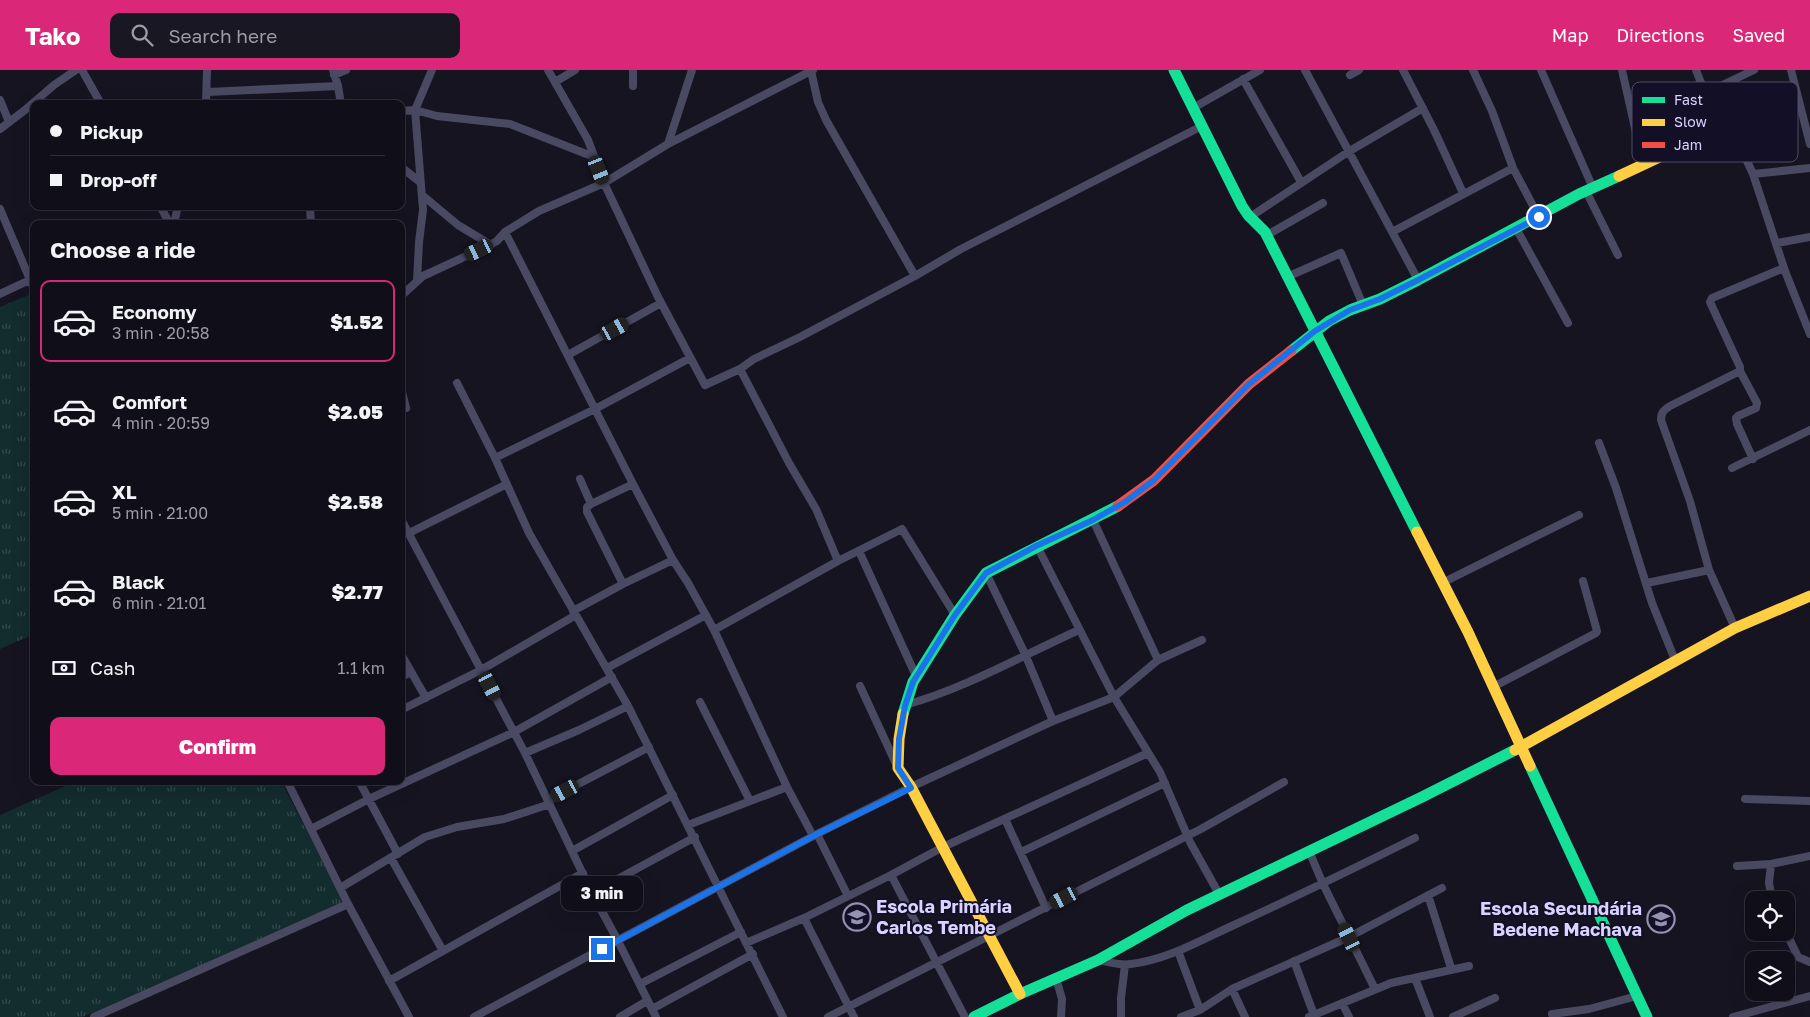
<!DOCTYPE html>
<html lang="en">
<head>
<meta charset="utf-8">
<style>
	:root { --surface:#100f19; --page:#191822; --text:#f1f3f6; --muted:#9c9ca2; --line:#302f38; --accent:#db2777 }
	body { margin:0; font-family:"Golos Text",sans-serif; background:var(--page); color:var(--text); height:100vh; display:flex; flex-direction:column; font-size:19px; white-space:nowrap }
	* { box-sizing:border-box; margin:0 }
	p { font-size:16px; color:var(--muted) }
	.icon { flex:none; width:28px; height:28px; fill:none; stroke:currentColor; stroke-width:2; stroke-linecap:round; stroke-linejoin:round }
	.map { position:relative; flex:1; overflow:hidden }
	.drawer { position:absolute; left:30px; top:150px; width:375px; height:565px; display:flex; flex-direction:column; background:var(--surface); border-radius:10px; box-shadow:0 5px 20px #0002,0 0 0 1px var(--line) }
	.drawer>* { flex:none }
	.banner { position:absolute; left:30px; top:30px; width:375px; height:110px; border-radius:10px; box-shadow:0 5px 20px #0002,0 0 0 1px var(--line); display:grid; align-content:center; height:110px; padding:0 20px; background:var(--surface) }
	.tools { position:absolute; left:1745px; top:821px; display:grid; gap:10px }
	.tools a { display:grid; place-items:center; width:50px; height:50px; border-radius:10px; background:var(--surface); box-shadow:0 5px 20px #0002,0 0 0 1px var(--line); font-size:25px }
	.end { position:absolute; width:22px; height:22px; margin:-11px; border:6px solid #1a73e8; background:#fff; box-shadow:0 0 0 2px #fff }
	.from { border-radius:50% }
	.bubble { position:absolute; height:35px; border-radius:10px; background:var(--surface); box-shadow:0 5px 20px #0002,0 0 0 1px var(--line); font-size:16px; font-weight:800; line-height:35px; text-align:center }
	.car { position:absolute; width:15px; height:30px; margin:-15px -8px; border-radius:6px; box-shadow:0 0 4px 1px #0007; background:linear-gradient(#222 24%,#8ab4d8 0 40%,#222 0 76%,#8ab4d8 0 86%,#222 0) }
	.banner b { display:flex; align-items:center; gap:18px; height:48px; font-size:19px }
	.banner b+b { border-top:1px solid var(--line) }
	.banner i { width:12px; height:12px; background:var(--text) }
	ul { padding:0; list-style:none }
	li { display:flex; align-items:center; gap:15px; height:82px; margin:0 10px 8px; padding:0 10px; border:2px solid transparent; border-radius:10px }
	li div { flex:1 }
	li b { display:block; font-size:19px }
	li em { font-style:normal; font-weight:800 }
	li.active { border-color:var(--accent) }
	li>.icon { width:45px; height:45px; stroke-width:1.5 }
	h2 { padding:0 20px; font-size:22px; line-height:60px }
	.pay { display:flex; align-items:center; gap:12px; height:55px; padding:0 20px; font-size:19px }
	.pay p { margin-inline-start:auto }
	.action { display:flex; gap:10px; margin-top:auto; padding:10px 20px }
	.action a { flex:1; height:58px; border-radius:10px; background:var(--accent); color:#fff; font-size:20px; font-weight:800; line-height:58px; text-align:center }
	header { display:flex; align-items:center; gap:30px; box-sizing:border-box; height:70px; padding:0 25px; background:var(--accent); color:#fff }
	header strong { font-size:24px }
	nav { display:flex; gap:28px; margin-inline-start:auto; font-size:18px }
	.search { width:350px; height:45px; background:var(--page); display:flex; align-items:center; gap:12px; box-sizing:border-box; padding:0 18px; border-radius:10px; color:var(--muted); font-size:19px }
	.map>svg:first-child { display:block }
	.grass { fill:url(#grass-tufts) }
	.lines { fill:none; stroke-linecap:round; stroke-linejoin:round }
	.street { stroke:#4a4962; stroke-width:8 }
	.fast { stroke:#16e098; stroke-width:11 }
	.slow { stroke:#ffcf43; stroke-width:11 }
	.jam { stroke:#f24e42; stroke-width:11 }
	.route { stroke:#1a73e8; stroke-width:6 }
	.labels { text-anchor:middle; stroke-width:4; stroke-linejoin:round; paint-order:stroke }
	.poi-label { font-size:18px; font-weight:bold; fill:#d9d4ff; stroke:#130f26; text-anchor:start }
	.key { fill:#130f26; stroke:#4e4a67; stroke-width:1 }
	.key-label { font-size:14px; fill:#d9d4ff }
</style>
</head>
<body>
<header>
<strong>Tako</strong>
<div class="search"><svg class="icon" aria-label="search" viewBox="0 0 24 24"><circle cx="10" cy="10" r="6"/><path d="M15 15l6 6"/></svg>Search here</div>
<nav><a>Map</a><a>Directions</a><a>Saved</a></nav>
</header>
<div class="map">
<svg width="1810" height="947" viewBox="0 0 1810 947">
	<defs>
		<pattern id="grass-tufts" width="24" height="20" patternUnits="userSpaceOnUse" patternTransform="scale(1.25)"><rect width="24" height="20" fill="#132c2d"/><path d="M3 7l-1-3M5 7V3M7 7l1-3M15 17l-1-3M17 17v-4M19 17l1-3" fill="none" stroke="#354a4c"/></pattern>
	</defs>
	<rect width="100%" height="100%" fill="#161421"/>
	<!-- grass -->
	<path class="grass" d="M 29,225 L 34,235 L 34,564 L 0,579 L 0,237 Z
		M 77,711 L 281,711 L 344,833 L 83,947 L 0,947 L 0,745 Z"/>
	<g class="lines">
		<!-- street -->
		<path class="street" d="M 82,0 L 101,34
			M 333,0 L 338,16 L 341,34
			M 548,0 L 588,70 L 604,113 L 658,227 L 705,315 L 740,299 L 754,289 L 800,267 L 915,206 L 961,179 L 1202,56
			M 633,0 L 633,16
			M 1305,0 L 1418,210
			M 1403,0 L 1434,60 L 1463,123
			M 1473,0 L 1492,41 L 1513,98 L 1539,147
			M 1541,0 L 1593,118
			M 1622,0 L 1643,94
			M 1696,0 L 1701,13 L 1707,20 L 1714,19 L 1754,0
			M 1791,0 L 1810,74
			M 811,1 L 818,32 L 826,50 L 915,206
			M 334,5 L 346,0
			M 1350,5 L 1359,0
			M 1243,9 L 1301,112
			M 555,12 L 575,0
			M 1714,19 L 1753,104 L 1785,201 L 1810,264
			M 208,22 L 338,16
			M 0,30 L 9,52
			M 206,34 L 207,0
			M 1193,38 L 1260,0
			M 401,41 L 415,40 L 437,46 L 510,54 L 594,87
			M 0,59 L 25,40 L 54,15 L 76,0
			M 668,74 L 692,0
			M 401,97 L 420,112
			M 1753,104 L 1810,98
			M 1586,121 L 1618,185
			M 422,125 L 458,155 L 491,175
			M 160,136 L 170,154
			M 310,136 L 311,154
			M 0,139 L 34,219
			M 1250,147 L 1348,82 L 1423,38
			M 174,154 L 178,136
			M 1516,158 L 1568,253
			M 505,162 L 633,414 L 673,490 L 688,513 L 714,560 L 787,717 L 813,766
			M 1392,162 L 1513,98
			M 1267,165 L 1323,133
			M 1777,173 L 1810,167
			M 1287,207 L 1341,183 L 1363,235
			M 417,211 L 419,172 L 423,140 L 415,40 L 432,0
			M 0,224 L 34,208
			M 401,226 L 423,206 L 488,176 L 497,171 L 505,162 L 539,141 L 604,113 L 668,74 L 813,0
			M 568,285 L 661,233
			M 740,299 L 789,393 L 816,439 L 838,491
			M 457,313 L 495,388 L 529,463 L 628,636 L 783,947
			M 401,318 L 406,338
			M 1599,373 L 1616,418 L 1652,533 L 1675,590
			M 495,388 L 595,339 L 690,288
			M 1753,389 L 1737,354 L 1736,348 L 1738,346 L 1756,338 L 1757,333 L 1740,301 L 1740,297 L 1710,232 L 1712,228 L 1784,198
			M 1732,398 L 1810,360
			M 580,409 L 591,434
			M 401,449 L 525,683 L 592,823 L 618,871 L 656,947
			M 1093,450 L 1158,590
			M 409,463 L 507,414
			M 1037,476 L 1114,627 L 1160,702 L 1190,772 L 1219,824
			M 859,481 L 916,606
			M 986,503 L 1025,584 L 1053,651
			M 1442,513 L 1579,445
			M 1647,513 L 1709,500
			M 623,514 L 587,442 L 587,437 L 591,434 L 633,414
			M 573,541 L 623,514 L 673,490
			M 1735,558 L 1709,500 L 1690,431 L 1661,350 C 1661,342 1664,340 1670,336 L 1740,301
			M 714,560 L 838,491 L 902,459 L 955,545
			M 401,584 L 426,628
			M 607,598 L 706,545
			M 401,607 L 411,602
			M 860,616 L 897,696
			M 1493,617 L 1596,563 L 1597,561 L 1583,511
			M 700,632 L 750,731
			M 905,635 C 966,618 1021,586 1079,560
			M 401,640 L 481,600 L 576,545
			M 525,683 L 579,660 L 628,636
			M 287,711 L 348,834 L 409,947
			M 359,711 L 398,784
			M 1745,729 L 1810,731
			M 548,730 L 649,677
			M 1005,749 L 1046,838
			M 688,755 L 787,717
			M 311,759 L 369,729 L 514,662 L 612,607
			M 817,764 L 848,826
			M 572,781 L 673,725
			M 1309,781 L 1323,814 L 1375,919
			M 1021,782 L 1165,713
			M 391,788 L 443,881
			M 1771,794 L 1769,813 L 1772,830
			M 1737,796 L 1771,794 L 1810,786
			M 891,805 L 965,947
			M 340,818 L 425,767 L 457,757 L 504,749 L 550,734
			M 592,823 L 695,767
			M 1428,825 L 1451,898
			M 804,848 L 854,947
			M 1786,862 L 1798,887 L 1810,892
			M 746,873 L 804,848 L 891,805 L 943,777 L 1148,683
			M 1178,881 L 1200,940
			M 1098,890 C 1108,892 1120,896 1131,894 C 1167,890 1201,870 1234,855 C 1295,827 1355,798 1415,768
			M 1294,891 L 1314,945
			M 1056,908 L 1062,929 L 1061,947
			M 1415,908 L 1430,947
			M 389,911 L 583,803
			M 640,914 L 741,862
			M 1232,919 L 1245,947
			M 1342,933 L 1349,947
			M 652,939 L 753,884
			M 1552,944 L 1589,939 L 1637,926
			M 94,947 L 348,834
			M 474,947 L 817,764 L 911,717 L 1053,651 L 1114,627 L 1158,590 L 1202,570
			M 620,947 L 647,931
			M 828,947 L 1201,759 L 1284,712
			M 1121,947 L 1121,928 L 1125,895
			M 1181,947 L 1200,940 L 1232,919 L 1349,867 L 1442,818
			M 1309,947 L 1391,913 L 1469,896
			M 1453,947 L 1495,928
			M 1733,947 L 1810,926"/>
		<!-- fast -->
		<path class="fast" d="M 1174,0 L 1242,136 L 1248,145 L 1265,162 L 1417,462
			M 1291,281 L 1329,251 L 1350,240 L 1380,229 L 1418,210 L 1579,124 L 1619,106
			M 903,644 L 913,612 L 955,545 L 986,503 L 1118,436
			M 1530,696 L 1647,947
			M 974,947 L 1020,924 L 1098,890 L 1187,840 L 1422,727 L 1515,680"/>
		<!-- slow -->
		<path class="slow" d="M 1619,106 L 1730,54
			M 1417,462 L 1468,562 L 1530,696
			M 903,644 L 899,669 L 898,698 L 911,717 L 1020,924
			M 1515,680 L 1735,558 L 1810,526"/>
		<!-- jam -->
		<path class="jam" d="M 1118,436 L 1154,410 L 1249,314 L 1291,281"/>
	</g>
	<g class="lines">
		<!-- route -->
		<path class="route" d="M 602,879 L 817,764 L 911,718 L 898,698 L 899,669 L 905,636 L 913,612 L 955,545 L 986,503 L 1036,476 L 1093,450 L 1125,432 L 1154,410 L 1249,314 L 1315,261 L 1350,240 L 1380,229 L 1418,210 L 1539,147"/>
	</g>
	<!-- icons -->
	<defs>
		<g id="school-ring" transform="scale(1.4375)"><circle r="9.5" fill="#130f26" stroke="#9591b1" stroke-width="1.5"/><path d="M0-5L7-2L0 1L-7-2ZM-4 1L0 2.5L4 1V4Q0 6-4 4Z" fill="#9591b1"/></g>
	</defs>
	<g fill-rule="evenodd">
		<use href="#school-ring" x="857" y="847"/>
		<use href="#school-ring" x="1661" y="849"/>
	</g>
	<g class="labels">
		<!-- poi labels -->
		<g class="poi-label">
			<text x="876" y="843">Escola Primária<tspan x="876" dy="21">Carlos Tembe</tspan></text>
			<text x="1642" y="845" text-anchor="end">Escola Secundária<tspan x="1642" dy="21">Bedene Machava</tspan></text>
		</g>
	</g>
	<!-- legend -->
	<rect x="1632" y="12" width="166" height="80" rx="8" class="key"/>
	<rect x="1642" y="27" width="23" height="6" fill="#16e098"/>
	<rect x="1642" y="49" width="23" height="7" fill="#ffcf43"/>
	<rect x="1642" y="72" width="23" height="6" fill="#f24e42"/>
	<g class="key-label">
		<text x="1674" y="35">Fast</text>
		<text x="1674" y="57">Slow</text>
		<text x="1674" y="80">Jam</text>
	</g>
</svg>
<div class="tools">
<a><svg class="icon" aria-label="locate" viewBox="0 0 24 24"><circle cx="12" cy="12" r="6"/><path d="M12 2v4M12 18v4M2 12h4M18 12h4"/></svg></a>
<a><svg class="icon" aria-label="layers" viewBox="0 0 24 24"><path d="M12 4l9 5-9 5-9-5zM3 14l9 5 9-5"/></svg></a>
</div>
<i class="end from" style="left:1539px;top:147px"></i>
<i class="end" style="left:602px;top:879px"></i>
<div class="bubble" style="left:561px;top:806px;width:82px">3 min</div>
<i class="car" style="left:599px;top:100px;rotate:158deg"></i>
<i class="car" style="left:479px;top:180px;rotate:244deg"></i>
<i class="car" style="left:615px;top:259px;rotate:61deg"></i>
<i class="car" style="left:490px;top:616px;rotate:152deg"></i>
<i class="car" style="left:565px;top:721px;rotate:242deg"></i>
<i class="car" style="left:1064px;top:828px;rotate:243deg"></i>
<i class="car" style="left:1349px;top:867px;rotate:334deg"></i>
<div class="banner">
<b><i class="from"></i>Pickup</b>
<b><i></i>Drop-off</b>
</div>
<section class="drawer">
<h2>Choose a ride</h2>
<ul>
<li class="active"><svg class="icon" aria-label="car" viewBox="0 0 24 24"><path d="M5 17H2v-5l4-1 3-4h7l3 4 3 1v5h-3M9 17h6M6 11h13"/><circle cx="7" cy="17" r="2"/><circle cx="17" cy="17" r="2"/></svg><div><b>Economy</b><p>3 min · 20:58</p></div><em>$1.52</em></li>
<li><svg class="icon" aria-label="car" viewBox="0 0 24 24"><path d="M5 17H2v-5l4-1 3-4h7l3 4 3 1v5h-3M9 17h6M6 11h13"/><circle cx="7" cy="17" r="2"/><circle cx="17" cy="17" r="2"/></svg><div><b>Comfort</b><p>4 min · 20:59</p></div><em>$2.05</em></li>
<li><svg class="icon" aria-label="car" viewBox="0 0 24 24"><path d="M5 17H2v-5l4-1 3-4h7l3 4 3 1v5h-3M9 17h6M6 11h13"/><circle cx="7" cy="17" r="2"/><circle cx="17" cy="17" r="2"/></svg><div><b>XL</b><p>5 min · 21:00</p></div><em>$2.58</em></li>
<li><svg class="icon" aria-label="car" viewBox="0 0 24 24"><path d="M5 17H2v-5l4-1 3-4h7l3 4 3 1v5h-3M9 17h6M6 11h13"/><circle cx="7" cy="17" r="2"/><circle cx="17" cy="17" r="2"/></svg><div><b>Black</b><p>6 min · 21:01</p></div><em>$2.77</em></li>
</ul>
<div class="pay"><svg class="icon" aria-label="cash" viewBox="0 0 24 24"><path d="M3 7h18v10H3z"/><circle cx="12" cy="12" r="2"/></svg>Cash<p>1.1 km</p></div>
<div class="action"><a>Confirm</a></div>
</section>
</div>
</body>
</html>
